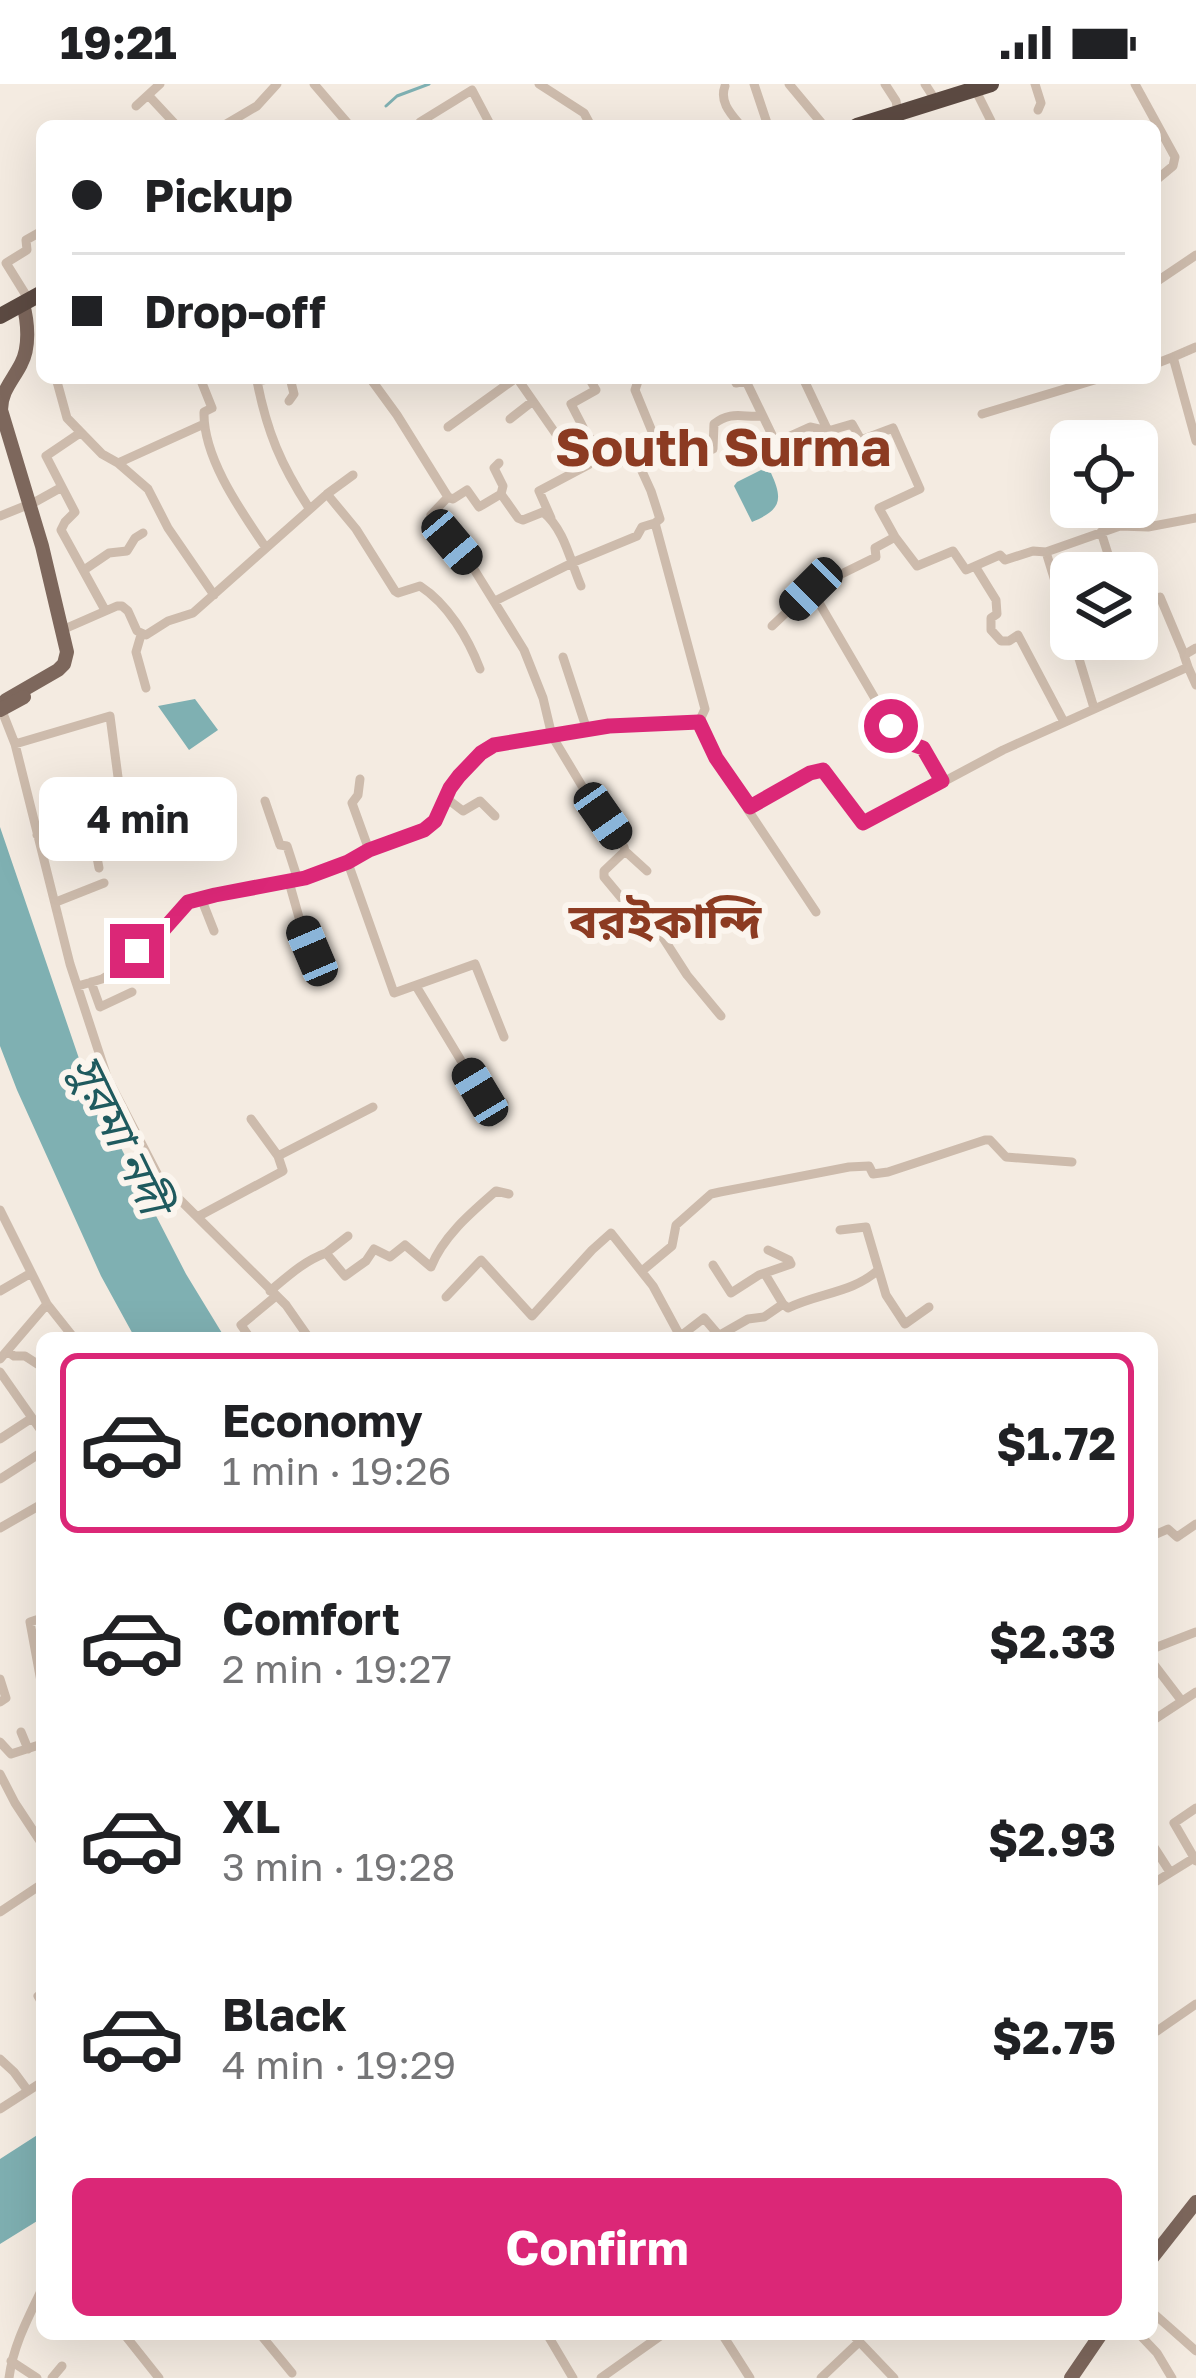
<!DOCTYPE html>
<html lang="en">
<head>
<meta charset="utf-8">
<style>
	:root { --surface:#fff; --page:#f6f6f6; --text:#202124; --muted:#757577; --line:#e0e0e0; --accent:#db2777 }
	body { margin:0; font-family:"Golos Text","Noto Sans Bengali",sans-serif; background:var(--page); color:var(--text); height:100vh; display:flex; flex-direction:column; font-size:45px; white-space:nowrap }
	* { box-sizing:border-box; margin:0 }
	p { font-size:39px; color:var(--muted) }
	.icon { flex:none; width:66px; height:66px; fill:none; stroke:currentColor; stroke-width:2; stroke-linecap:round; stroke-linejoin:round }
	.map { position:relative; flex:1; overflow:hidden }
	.sheet { position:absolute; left:36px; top:1248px; width:1122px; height:1008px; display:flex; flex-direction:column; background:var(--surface); border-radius:18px; box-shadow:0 12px 48px #0002 }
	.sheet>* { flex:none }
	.top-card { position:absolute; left:36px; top:36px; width:1125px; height:264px; border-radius:18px; box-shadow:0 12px 48px #0002; display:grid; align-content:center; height:264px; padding:0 36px; background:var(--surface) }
	.controls { position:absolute; left:1050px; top:336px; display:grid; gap:24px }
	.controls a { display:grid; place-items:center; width:108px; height:108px; border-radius:18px; background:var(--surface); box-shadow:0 12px 48px #0002; font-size:60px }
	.end { position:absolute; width:54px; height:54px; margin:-27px; border:15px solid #db2777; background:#fff; box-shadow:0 0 0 6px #fff }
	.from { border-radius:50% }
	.bubble { position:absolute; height:84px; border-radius:18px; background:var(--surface); box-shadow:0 12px 48px #0002; font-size:39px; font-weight:700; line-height:84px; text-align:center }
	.car { position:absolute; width:36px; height:72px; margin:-36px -18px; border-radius:15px; box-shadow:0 0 9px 3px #0007; background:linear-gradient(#222 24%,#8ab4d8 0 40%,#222 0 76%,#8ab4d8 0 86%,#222 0) }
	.top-card b { display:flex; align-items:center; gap:42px; height:114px; font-size:45px }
	.top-card b+b { border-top:3px solid var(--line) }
	.top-card i { width:30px; height:30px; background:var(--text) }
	ul { padding:21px 0 0; list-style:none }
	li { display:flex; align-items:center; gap:36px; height:180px; margin:0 24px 18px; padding:0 12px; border:6px solid transparent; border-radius:18px }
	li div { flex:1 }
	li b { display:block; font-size:45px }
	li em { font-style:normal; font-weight:700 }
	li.on { border-color:var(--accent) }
	li>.icon { width:108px; height:108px; stroke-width:1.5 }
	.primary-button { display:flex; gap:24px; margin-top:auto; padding:24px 36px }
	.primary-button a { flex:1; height:138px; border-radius:18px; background:var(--accent); color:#fff; font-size:48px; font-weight:700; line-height:138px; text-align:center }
	.status { display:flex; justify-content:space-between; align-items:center; height:84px; padding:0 60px; background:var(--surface); direction:ltr }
	.status svg { height:33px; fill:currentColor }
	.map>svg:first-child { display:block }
	.water { fill:#7fb0b2 }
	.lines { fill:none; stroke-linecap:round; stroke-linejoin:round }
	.stream { stroke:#7fb0b2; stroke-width:3 }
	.canal { stroke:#7fb0b2; stroke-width:6 }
	.minor { stroke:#cdbbac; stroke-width:9 }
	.major { stroke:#7d675c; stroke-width:14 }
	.highway { stroke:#5c4a42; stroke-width:16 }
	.major-bridge { stroke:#7d675c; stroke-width:14 }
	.route { stroke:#db2777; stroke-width:15 }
	.labels { text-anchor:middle; stroke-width:12; stroke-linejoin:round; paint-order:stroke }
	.water-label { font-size:45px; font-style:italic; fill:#1f5a5e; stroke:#fbf5ee }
	.quarter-label { font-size:48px; font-weight:bold; fill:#8c3b22; stroke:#fbf5ee }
	.district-label { font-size:54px; font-weight:bold; fill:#8c3b22; stroke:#fbf5ee }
</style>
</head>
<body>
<div class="status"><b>19:21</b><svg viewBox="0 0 49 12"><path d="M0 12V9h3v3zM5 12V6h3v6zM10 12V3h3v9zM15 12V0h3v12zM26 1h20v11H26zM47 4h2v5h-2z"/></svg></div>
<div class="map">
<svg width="1196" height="2294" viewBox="0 0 1196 2294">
	<rect width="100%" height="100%" fill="#f4ebe1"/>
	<!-- water -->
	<path class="water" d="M 761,386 L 771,389 C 784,417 780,426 752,438 L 734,402 L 737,398 Z
		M 195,615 L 218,646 L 189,666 L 158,622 Z
		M 0,743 L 87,998 L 186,1190 L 225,1254 L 135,1254 L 101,1192 L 17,1006 L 0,962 Z
		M 42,2048 L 42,2134 L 0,2160 L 0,2075 Z"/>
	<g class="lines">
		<!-- stream -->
		<path class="stream" d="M 386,22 L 397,12 L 429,0"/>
		<!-- canal -->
		<path class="canal" d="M 127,727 L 149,723 L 151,725 L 177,718 L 176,712 L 215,697"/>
		<!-- minor -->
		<path class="minor" d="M 314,0 L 350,42
			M 539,0 L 584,29 L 591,42
			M 754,0 L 768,42
			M 789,0 L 824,42
			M 885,0 L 896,17 L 898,28
			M 925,0 L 936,17
			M 1035,0 L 1041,19 L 1038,26
			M 1135,0 L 1175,73 L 1173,82 L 1155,97
			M 725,2 C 719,18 731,30 741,42
			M 975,5 L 991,37
			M 149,12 L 177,42
			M 136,22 L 160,0
			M 223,42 L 257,22 L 277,0
			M 423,42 L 420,38 L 472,6 L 491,42
			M 1156,198 L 1196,171
			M 29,216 L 6,179 L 27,166 L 26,156 L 42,147
			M 1196,263 L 1173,273 L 1196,357
			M 1155,280 L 1173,273
			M 56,294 L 67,334 L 102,370 L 118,379
			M 200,294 L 212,324 L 204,328 C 203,374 241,427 266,464
			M 273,294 L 257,297 C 267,348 281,381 309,424
			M 517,294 L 565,363 L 587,351 L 598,362 L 616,361 L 624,378 L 658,362
			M 639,294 L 635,306 L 658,362 L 669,360 L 677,378 L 713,365 L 714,340 C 731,326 744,334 763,332
			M 734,294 L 736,299 L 746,297 L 773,353 L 779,357 L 810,343 L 828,347
			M 803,294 L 828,347 L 852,340 L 861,356 L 893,344 L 920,405 L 879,424 L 895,453
			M 289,317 L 294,310 L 290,294
			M 982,330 L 1101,294
			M 510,335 L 533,317
			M 204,340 L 118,379 L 148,405 L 168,444 L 214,511
			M 448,343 L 516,294
			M 587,351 L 571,320 L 596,306 L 589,294
			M 636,374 L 651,407 L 660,435 L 655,439 L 705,625 L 699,638 L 716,673 L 750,723 L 748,726 L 816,828
			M 499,379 L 494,384 L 503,402 L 501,410
			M 62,403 L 46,372 L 80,349
			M 327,410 L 353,391
			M 448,413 L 453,415 L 467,406 L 479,423 L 501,410 L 518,434 L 523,436 L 543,428 C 565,446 570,477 581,502
			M 0,432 L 35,418 L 62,403 L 75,428 L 65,438 L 61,446 L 105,526
			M 551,434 L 539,407 L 588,381 L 585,374 L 598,362
			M 1101,448 L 1114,489
			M 1046,468 L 1071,549
			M 975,482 L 996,516 L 997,530 L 991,534 L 991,546 L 1001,557 L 1009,557 L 1018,551 L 1064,638
			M 84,486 L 109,469 L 127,467 L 135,454 L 143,449
			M 811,505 L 891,642 L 909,659 L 923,664 L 942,697
			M 495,517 L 574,478 L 637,452 L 642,443 L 655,439
			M 1137,519 L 1160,513 L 1184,570
			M 772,542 L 811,505 L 876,473 L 875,464 L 895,453 L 917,482 L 953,467 L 966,486 L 1000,471 L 1005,476 L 1033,467 L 1046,468 L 1120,442 L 1148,443 L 1196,434
			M 62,546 L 117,522 L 122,522 L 128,527 L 137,547 L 146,551 L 168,537 L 193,529 L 327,410 L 356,445 L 395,507 L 398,509 L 420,502 C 448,520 468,554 480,585
			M 141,551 L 136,568 L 146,604
			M 1073,555 L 1094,624
			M 563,573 L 587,646
			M 1188,583 L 1196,601
			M 0,622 L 15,660 L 70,880 L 107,993 L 161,1097 L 286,1221 L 309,1254
			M 699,638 L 609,642 L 552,652 L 582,702 L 624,763 L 625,767 L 604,787 L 604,793 L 624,817 L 660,849 L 687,891 L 721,932
			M 15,660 L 110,632 L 121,716
			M 360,695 L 358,711 L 352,719 L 369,766
			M 446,714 L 463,727 L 480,717 L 495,732
			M 265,717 L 280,761 L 287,762 L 298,796
			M 750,723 L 810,689 L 823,686 L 863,739 L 868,738 L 1003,666 L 1188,583 L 1184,571 L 1196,564
			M 37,751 L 90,736 L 99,784
			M 625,767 L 647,787
			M 348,779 L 394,909 L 475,880 L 504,953
			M 289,798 L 302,844 L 312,867
			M 201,814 L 214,847
			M 56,818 L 104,799
			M 91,898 L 100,923 L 132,908
			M 78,902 L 102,895 L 115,887 L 126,873 L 149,862 L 188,818 L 305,794 L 348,779 L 369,766 L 424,746 L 435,737 L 450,704 L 481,669 L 494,661 L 552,652 L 543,614 L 524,566 L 472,482 L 431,431 L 448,413 L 397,331 L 370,294
			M 416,902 L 480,1008 L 484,1011 L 492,1010 L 504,1019
			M 278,1072 L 373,1023
			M 0,1126 L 47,1220 L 0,1275
			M 199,1132 L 283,1087 L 278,1072 L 251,1035
			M 840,1146 L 866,1143 L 886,1211 L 905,1240 L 929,1223
			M 326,1169 L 348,1152
			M 713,1181 L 731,1209 L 759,1191 L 791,1180 L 789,1176 L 768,1166
			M 642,1187 L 672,1162 L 676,1141 L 711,1110 L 720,1108 L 849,1083 L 869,1082 L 873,1090 L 888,1088 L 985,1056 L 990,1056 L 1006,1073 L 1072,1078
			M 765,1190 L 783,1220
			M 0,1207 L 31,1189
			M 270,1207 C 288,1192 304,1177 326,1169 L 345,1192 L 366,1177 L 374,1165 L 390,1173 L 405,1161 L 431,1183 C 443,1152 472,1128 496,1107 L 509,1110
			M 446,1213 L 481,1176 L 532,1232 L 592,1166 L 611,1149 L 653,1202 L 680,1252
			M 47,1220 L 74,1254
			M 720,1251 L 748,1235 L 764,1233 L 783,1220 L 788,1224 C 818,1209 853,1209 878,1186
			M 250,1254 L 241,1241 L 276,1212
			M 678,1254 L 704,1234 L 721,1254
			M 7,1267 L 14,1272 L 25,1272 L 42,1283
			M 0,1288 L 42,1348
			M 0,1355 L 32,1334
			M 0,1395 L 42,1368
			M 0,1444 L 42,1420
			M 1152,1452 L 1168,1445 L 1177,1453 L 1196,1440
			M 42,1534 L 30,1538 L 42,1603
			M 1152,1565 L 1196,1548
			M 1152,1578 L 1181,1616
			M 0,1595 L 6,1614 L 0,1618
			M 1152,1637 L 1196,1608
			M 21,1648 L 28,1665
			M 0,1658 L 11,1670 L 42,1660
			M 0,1690 L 15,1719 L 42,1760
			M 1196,1724 L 1174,1739 L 1196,1777
			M 1152,1760 L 1170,1788
			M 1152,1800 L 1194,1774
			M 0,1828 L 39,1802 L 42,1806
			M 42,1909 L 38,1912 L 42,1919
			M 1152,1945 L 1154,1943 L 1157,1947 L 1196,1920
			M 0,1975 L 14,1988 L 28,2007
			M 0,2025 L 42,1998
			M 1152,2228 L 1196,2267
			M 124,2250 L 159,2294
			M 260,2250 L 292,2289
			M 547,2250 L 573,2294
			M 722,2250 L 750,2294
			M 852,2250 L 894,2294
			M 1139,2250 L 1157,2269 L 1172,2294
			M 11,2277 L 37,2294
			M 9,2294 C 13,2262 28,2234 42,2205
			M 52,2294 L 62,2282
			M 601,2294 L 663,2250
			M 821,2294 L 859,2258"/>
		<!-- major -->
		<path class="major" d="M 6,616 L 58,586 L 64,580 L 67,568 L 42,462 L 1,326 C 1,307 13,296 21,280 C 30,263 28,238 23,220
			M 1152,2174 L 1196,2118
			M 1071,2294 L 1101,2250"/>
		<!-- highway -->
		<path class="highway" d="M 857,42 L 991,0
			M 0,232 L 42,209"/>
		<!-- major-bridge -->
		<path class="major-bridge" d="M 0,626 L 24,613"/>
	</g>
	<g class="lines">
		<!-- route -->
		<path class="route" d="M 137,867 L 149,862 L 188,818 L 215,811 L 305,794 L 348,778 L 369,766 L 424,746 L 435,737 L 450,704 L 459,692 L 481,669 L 494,661 L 609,642 L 699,638 L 716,674 L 750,723 L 810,689 L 823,686 L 863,739 L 942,697 L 923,664 L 909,659 L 891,642"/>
	</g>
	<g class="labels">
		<!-- water labels -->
		<g class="water-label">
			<text transform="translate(120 1050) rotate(64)" y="16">সুরমা নদী</text>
		</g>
		<!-- quarter labels -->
		<g class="quarter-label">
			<text x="665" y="854">বরইকান্দি</text>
		</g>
		<!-- district labels -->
		<g class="district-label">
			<text x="723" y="382">South Surma</text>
		</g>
	</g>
</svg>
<div class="controls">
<a><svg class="icon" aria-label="locate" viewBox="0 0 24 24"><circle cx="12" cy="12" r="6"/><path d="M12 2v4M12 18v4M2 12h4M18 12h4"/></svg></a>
<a><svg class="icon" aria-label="layers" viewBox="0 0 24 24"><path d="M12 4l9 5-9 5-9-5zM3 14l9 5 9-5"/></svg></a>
</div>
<i class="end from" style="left:891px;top:642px"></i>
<i class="end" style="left:137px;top:867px"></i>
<div class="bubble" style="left:39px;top:693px;width:198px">4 min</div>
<i class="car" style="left:452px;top:458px;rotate:140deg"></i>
<i class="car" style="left:811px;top:505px;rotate:225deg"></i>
<i class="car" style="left:603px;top:732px;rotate:145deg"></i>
<i class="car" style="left:312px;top:867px;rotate:337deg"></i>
<i class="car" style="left:480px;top:1008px;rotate:329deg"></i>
<div class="top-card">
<b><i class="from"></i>Pickup</b>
<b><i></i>Drop-off</b>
</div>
<section class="sheet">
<ul>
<li class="on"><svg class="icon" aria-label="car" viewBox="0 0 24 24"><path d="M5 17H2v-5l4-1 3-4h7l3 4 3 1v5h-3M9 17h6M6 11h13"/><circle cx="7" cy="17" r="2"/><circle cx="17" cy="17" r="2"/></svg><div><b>Economy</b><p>1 min · 19:26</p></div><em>$1.72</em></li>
<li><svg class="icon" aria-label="car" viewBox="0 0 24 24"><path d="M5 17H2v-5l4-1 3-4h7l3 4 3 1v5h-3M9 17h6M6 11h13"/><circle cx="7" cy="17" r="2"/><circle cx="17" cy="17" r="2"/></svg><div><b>Comfort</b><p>2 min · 19:27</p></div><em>$2.33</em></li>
<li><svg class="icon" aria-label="car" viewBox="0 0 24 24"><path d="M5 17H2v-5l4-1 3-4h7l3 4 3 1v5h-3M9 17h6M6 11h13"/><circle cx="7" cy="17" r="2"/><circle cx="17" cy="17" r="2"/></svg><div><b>XL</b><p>3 min · 19:28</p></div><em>$2.93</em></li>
<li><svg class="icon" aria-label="car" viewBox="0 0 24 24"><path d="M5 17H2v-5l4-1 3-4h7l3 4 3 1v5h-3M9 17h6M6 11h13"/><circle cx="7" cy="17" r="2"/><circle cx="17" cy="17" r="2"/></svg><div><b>Black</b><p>4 min · 19:29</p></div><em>$2.75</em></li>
</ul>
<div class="primary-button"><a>Confirm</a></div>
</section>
</div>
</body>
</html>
